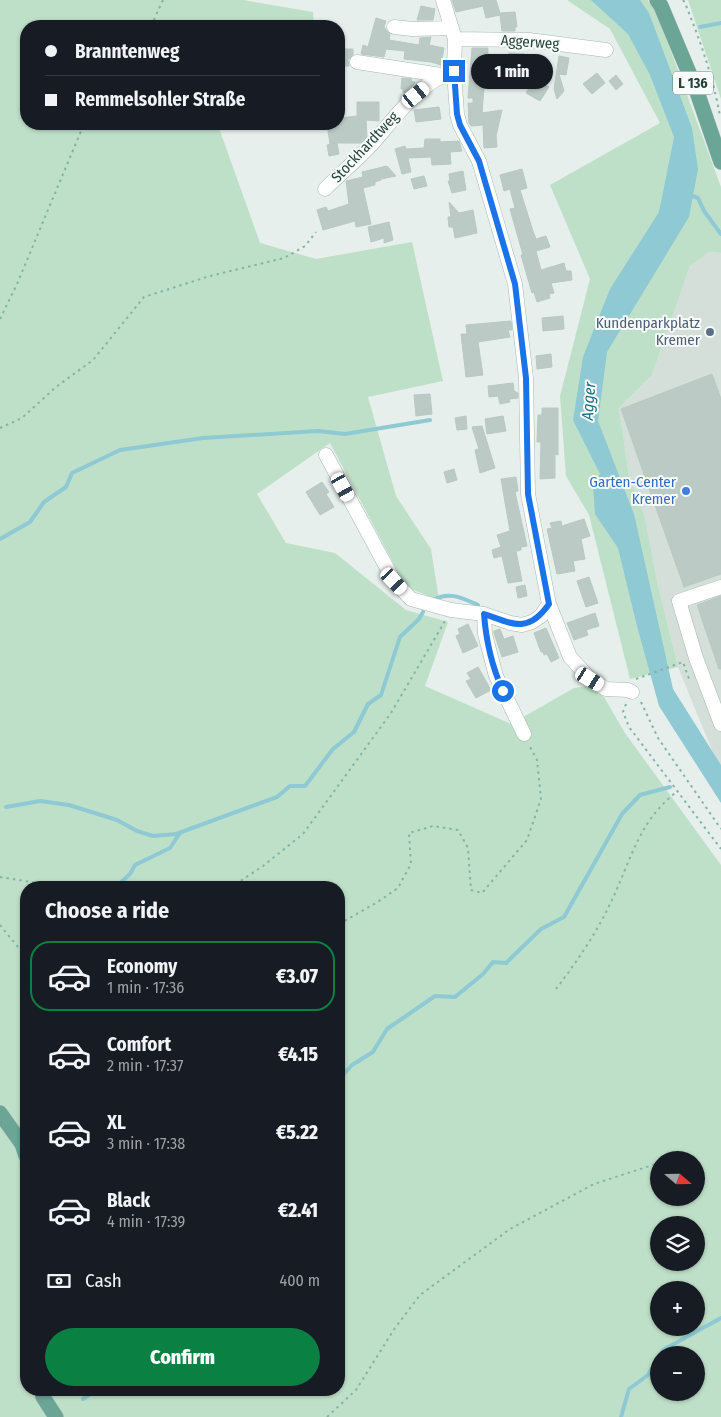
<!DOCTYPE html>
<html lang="en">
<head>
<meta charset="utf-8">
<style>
	:root { --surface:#171b24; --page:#242831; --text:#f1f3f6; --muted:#9ea1a6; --line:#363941; --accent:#0b8043 }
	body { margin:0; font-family:"Fira Sans Condensed",sans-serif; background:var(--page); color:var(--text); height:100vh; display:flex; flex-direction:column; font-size:19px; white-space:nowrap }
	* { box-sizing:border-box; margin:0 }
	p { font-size:16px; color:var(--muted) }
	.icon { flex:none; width:28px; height:28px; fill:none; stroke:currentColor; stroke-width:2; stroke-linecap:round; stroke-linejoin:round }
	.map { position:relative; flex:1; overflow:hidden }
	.details { position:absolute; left:20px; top:881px; width:325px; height:515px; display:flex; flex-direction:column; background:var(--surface); border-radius:20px; box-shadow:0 1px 4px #0004 }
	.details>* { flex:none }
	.banner { position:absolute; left:20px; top:20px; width:325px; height:110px; border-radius:20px; box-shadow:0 1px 4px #0004; display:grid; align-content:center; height:110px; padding:0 25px; background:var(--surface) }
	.needle { width:32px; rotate:110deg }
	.controls { position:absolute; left:650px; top:1151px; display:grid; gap:10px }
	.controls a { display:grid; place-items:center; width:55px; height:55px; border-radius:50%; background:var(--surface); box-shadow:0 1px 4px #0004; font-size:25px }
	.end { position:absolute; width:22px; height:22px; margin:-11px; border:6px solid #1a73e8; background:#fff; box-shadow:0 0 0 2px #fff }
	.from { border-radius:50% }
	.bubble { position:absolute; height:35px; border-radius:18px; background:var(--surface); box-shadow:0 1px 4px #0004; font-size:16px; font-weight:800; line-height:35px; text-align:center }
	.car { position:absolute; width:15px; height:30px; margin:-15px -8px; border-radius:6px; box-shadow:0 0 4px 1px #0007; background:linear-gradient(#fff 24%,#345 0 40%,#fff 0 76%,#345 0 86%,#fff 0) }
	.banner b { display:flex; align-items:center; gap:18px; height:48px; font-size:19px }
	.banner b+b { border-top:1px solid var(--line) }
	.banner i { width:12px; height:12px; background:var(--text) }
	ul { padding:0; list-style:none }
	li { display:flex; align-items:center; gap:15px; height:70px; margin:0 10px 8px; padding:0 15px; border:2px solid transparent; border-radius:20px }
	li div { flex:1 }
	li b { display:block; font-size:19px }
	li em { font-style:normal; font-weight:800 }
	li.current { border-color:var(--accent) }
	li>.icon { width:45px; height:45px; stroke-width:1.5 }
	h2 { padding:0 25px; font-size:22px; line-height:60px }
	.pay { display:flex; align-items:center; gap:12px; height:55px; padding:0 25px; font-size:19px }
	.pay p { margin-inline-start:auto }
	.action { display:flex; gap:10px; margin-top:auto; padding:10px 25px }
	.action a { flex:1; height:58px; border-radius:30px; background:var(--accent); color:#fff; font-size:20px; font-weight:800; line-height:58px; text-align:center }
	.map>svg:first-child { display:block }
	.built { fill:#d4dfda }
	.green { fill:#bfe0c8; fill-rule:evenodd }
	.water { fill:#8ec9d4 }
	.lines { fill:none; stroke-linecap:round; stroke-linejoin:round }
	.stream { stroke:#8ec9d4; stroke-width:4 }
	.building { fill:#bbcac4; stroke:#b8c9c2 }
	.minor-casing { stroke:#a8b8b2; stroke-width:15 }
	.major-casing { stroke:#c2cac8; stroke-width:16 }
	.path { stroke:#86b3a5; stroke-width:2; stroke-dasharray:2.5 4; stroke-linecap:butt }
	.minor { stroke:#fff; stroke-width:14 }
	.major { stroke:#6aa596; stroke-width:15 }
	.route { stroke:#1a73e8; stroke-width:6 }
	.service-dot { fill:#5c6f8a; stroke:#f7fbf9; stroke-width:2 }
	.shop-dot { fill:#3f7fe0; stroke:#f7fbf9; stroke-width:2 }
	.labels { text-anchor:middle; stroke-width:4; stroke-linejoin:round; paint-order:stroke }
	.shield { fill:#f7fbf9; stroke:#637a73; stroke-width:1 }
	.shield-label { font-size:14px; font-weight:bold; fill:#24423a }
	.street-label { font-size:15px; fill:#24423a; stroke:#f7fbf9 }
	.service-label { font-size:15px; fill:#4e5e75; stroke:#f7fbf9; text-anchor:end }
	.shop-label { font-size:15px; fill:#366cbe; stroke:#f7fbf9; text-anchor:end }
	.water-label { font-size:16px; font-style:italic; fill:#1c6f80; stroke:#f7fbf9 }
</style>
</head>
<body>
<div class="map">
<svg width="721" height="1417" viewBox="0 0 721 1417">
	<rect width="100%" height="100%" fill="#e6efeb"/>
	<!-- built -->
	<path class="built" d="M 709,252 L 721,253 L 721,767 L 714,755 L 678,667 L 658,585 L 645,518 L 629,476 L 619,408 L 652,375 L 690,266 Z"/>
	<!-- green -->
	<path class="green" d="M 0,0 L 243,0 L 313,12 L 314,26 L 26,26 L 26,124 L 227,124 L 219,128 L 260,243 L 316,259 L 412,242 L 443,381 L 368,397 L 396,496 L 431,549 L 439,600 L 406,587 L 330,443 L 257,494 L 286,543 L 335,553 L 406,610 L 448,622 L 425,686 L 511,724 L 574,688 L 597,685 L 625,733 L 721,865 L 721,1417 L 0,1417 ZM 26,888 L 339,888 L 339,1390 L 26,1390 ZM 659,1160 L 696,1160 L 696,1198 L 659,1198 ZM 659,1225 L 696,1225 L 696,1262 L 659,1262 ZM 659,1290 L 696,1290 L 696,1328 L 659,1328 ZM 659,1355 L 696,1355 L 696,1392 L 659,1392 Z
		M 567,0 L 648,0 L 657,13 L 721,187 L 721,253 L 709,252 L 690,266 L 652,375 L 619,408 L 629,476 L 645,518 L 658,585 L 678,667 L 630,679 L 589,515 L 566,476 L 560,396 L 590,279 L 550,185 L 660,123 L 610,29 Z
		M 688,0 L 721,0 L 721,99 Z"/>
	<!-- water -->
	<path class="water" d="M 591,0 L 640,0 L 649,13 L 692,128 L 698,169 L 689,217 L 607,352 L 598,421 L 634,514 L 673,689 L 721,765 L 721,803 L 659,706 L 637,626 L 618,548 L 595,514 L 593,485 L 600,474 L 573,420 L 583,357 L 610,289 L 659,212 L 674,137 L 650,75 L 628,34 Z"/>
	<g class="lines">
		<!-- stream -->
		<path class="stream" d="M 700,27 L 721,23
			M 689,195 L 698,198 L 704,211 L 721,234
			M 0,539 L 30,522 L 44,502 L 66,487 L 72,473 L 120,450 L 203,438 L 318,431 L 345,434 L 430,420
			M 433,600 C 450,591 462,598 478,605
			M 6,807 L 40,801 L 69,805 L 117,820 L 137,831 L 153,836 L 176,834 L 277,797 L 290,786 L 305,786 L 333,749 L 354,732 L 368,704 L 381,695 L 400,637 L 419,619 L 423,612
			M 115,888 L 130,874 L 135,865 L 170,848 L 180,833
			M 339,1084 L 342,1076 L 352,1065 L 373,1052 L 387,1029 L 435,996 L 455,997 L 483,974 L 493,962 L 506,963 L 541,929 L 564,917 L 622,814 L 640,795 L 670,787
			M 660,1355 L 663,1350 L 721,1318
			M 83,1399 L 96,1390
			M 621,1417 L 629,1389 L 648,1375 L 659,1357"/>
	</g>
	<!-- building -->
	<path class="building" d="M 452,0 L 496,0 L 500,13 L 515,12 L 517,27 L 515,27 L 515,31 L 502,31 L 500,15 L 486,18 L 483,6 L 456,12 Z
		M 421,6 L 435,9 L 433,20 L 417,20 Z
		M 376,18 L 386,21 L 384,27 L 390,35 L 389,40 L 419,45 L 420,38 L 431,37 L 429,45 L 444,48 L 441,65 L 431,62 L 404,59 L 405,51 L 386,49 L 384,57 L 361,54 L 363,45 L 368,47 Z
		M 472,48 L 488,48 L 487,87 L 484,87 L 482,113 L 502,110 L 496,136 L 497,147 L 484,148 L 483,125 L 471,126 L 469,123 L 468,103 L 473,103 L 473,98 L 468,98 Z
		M 344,49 L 353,49 L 353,55 L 348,60 L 349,66 L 344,66 Z
		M 509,53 L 525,54 L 523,72 L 507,71 Z
		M 559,56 L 569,58 L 566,75 L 559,74 L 564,91 L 557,99 L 554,89 Z
		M 597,73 L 605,83 L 592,94 L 583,84 Z
		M 616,75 L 623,84 L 616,90 L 609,81 Z
		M 402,78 L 412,79 L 411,81 L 415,82 L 414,84 L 405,93 L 403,92 L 403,89 L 401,89 Z
		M 535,79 L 549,87 L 540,101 L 526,93 Z
		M 357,102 L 379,102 L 379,121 L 366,120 L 367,137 L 361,143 L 337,143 L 339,154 L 329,156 L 327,145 L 336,143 L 330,144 L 327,124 L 339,124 L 339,118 L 357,116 Z
		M 439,107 L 441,119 L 416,122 L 414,110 Z
		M 425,139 L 440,139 L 440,142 L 459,141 L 462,151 L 450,152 L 451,164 L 432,165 L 431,157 L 408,158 L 411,172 L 402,174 L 395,149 L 405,146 L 406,149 L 424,148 Z
		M 387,166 L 396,176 L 381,179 L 381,180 L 375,182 L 375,185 L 363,188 L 371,224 L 356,227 L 355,221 L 323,230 L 317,210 L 326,207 L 328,211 L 349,204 L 346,181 L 363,177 L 362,172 Z
		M 522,169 L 527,188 L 520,190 L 533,231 L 536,239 L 546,236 L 550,247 L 536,251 L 541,270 L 564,263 L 566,271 L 571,271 L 572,280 L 551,283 L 554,293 L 549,294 L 550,298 L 537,302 L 534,292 L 532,293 L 521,255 L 523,255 L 510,209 L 515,208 L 510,189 L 504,191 L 500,175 Z
		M 463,171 L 466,190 L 452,193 L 448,181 L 450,181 L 449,174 Z
		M 424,176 L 427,186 L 414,189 L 411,179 Z
		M 449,202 L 459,213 L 473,210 L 477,233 L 455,238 L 453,227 L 449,227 L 448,217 L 451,217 Z
		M 389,222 L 393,240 L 384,243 L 384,238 L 371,242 L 368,227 Z
		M 563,316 L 564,329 L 543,331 L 542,318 Z
		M 511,321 L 512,330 L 508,330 L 510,337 L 478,342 L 483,375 L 466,377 L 461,334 L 467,334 L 466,325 Z
		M 551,354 L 552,367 L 537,369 L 536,356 Z
		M 712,374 L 721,399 L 721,574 L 684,587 L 621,409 Z
		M 513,383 L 514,391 L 518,393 L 518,398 L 509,399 L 510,402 L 500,404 L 498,396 L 489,397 L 488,386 Z
		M 430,394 L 432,414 L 416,416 L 414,395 Z
		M 542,408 L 558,408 L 558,455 L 555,454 L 555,478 L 540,479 L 541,442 L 537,442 L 538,415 L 542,415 Z
		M 466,416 L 467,429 L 457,430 L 455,418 Z
		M 503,416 L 506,431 L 487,434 L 485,419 Z
		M 482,426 L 495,468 L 480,473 L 475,450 L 479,449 L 472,427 Z
		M 454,469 L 457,480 L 447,483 L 444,472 Z
		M 516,477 L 518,491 L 515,492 L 527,546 L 521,547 L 521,550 L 516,551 L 522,581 L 508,583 L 502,556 L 494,558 L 492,550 L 501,547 L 497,535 L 510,531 L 501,479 Z
		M 322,482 L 329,492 L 326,494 L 334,507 L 320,515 L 306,492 Z
		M 584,519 L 590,536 L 581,539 L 585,559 L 573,561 L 575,571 L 557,574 L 547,529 L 552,528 L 550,523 L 561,521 L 562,526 Z
		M 589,577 L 598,603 L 586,607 L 577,581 Z
		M 525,585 L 527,596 L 518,598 L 516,587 Z
		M 721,596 L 721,669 L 719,669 L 697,605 Z
		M 595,613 L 599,626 L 586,630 L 588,635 L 574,640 L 567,623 Z
		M 468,624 L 478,646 L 463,653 L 456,636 L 460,634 L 458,629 Z
		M 546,628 L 559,658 L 551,662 L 547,654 L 544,655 L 543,652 L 541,652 L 534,633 Z
		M 500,629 L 504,639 L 513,636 L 518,652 L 502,657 L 494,633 L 494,631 Z
		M 478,667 L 491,690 L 476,698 L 466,681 L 471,679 L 467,673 Z"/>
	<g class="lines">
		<!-- minor casing -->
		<g class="minor-casing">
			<path id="minor" d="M 443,0 L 455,39 L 454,71 L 457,114 L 460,125 L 479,161 L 515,284 L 526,378 L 528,494 L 549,604 L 570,657 L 590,679 L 606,689 L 628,690 L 632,692
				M 394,27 L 412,29 L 452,28
				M 455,39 L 529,40 L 606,50
				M 357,62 L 441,75
				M 325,189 C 340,174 357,160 372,144 C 396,117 418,83 454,71
				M 326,455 L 394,581 L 411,599 L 451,610 L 484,614 L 510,623 L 522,625 L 532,622 L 541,616 L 549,604
				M 721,587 L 679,601 L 696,658 L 721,724
				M 484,614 L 485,634 L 496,676 L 524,734"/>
		</g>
		<!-- major casing -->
		<g class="major-casing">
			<path id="major" d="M 657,0 L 661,6 L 697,92 L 721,162
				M 0,1113 L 22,1144 L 26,1156
				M 42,1390 L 43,1397 L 56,1417"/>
		</g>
		<!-- path -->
		<path class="path" d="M 683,0 L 685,3 C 700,40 713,77 720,116
			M 151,26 L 163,0
			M 0,319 L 17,284 L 84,124
			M 0,428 L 22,418 L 56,387 L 93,360 L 144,297 L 210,276 L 284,258 L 305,246 L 316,232
			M 636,679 L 683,662 L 689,679
			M 641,702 L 658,738 L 721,829
			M 626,704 L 623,712 L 629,727 L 721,849
			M 0,877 L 37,883 L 44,888
			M 230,888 L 263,866 L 303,834 L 391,713 L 445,621
			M 339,924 L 376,903 L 398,888 L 411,864 L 409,833 L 433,826 L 458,830 L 468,848 L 471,890 L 482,893 L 527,840 L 541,799 L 537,760 L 529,745
			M 0,925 L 26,957
			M 556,989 C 575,964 594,937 608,908 C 630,865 637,821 678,791
			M 668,1160 L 680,1156
			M 327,1417 L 356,1390 L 395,1328 L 420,1295 L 510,1229 L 594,1184 L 659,1163"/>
		<!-- minor -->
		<use href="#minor" class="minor"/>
		<!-- major -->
		<use href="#major" class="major"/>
	</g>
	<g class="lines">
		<!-- route -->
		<path class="route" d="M 454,71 L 457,114 L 460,125 L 479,161 L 515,284 L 526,378 L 528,494 L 549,604 C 528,634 513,624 484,614 C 486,640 492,667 503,691"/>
	</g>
	<!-- markers -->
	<circle class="service-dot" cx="710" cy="332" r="5"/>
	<circle class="shop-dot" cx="686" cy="491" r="5"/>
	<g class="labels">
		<!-- shield labels -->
		<rect class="shield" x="673" y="71.5" width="40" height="23" rx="4"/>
		<g class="shield-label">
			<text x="693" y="88">L 136</text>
		</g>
		<!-- street labels -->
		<g class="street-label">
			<text transform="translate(530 42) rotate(4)" y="5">Aggerweg</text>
			<text transform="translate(365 147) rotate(-47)" y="5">Stockhardtweg</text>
		</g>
		<!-- service labels -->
		<g class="service-label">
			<text x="700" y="328">Kundenparkplatz<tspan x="700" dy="17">Kremer</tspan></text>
		</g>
		<!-- shop labels -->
		<g class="shop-label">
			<text x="676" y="487">Garten-Center<tspan x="676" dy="17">Kremer</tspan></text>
		</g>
		<!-- water labels -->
		<g class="water-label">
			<text transform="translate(588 401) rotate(-86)" y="6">Agger</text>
		</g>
	</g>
</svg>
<div class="controls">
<a><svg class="needle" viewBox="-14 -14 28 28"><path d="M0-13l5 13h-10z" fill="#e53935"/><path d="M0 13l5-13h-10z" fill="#9ea1a6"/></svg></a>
<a><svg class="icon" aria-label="layers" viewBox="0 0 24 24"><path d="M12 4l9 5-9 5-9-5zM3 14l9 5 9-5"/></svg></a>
<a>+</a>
<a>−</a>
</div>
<i class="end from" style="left:503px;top:691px"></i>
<i class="end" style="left:454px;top:71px"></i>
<div class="bubble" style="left:471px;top:54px;width:82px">1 min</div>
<i class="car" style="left:416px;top:95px;rotate:51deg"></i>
<i class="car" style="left:343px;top:487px;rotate:151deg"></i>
<i class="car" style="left:394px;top:581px;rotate:137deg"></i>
<i class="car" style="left:590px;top:679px;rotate:121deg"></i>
<div class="banner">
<b><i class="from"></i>Branntenweg</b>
<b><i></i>Remmelsohler Straße</b>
</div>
<section class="details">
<h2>Choose a ride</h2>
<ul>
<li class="current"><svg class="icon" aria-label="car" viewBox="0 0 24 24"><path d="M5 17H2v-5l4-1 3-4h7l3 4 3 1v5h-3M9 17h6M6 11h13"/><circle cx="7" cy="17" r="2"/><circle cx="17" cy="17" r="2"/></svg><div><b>Economy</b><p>1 min · 17:36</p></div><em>€3.07</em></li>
<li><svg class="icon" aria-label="car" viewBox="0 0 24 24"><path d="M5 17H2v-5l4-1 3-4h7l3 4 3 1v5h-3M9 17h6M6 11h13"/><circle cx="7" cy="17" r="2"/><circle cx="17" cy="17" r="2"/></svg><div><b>Comfort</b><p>2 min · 17:37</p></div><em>€4.15</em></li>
<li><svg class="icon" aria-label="car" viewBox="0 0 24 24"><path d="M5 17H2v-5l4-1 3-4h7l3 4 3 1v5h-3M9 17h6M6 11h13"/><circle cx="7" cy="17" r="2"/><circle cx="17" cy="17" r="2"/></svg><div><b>XL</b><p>3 min · 17:38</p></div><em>€5.22</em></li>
<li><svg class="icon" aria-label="car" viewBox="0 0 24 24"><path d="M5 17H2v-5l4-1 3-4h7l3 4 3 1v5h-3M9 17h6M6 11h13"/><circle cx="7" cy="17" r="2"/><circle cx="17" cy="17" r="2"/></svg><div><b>Black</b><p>4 min · 17:39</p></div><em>€2.41</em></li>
</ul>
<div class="pay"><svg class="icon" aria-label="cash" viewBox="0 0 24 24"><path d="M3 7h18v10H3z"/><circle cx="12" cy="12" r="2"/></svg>Cash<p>400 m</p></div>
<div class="action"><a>Confirm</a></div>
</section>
</div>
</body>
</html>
